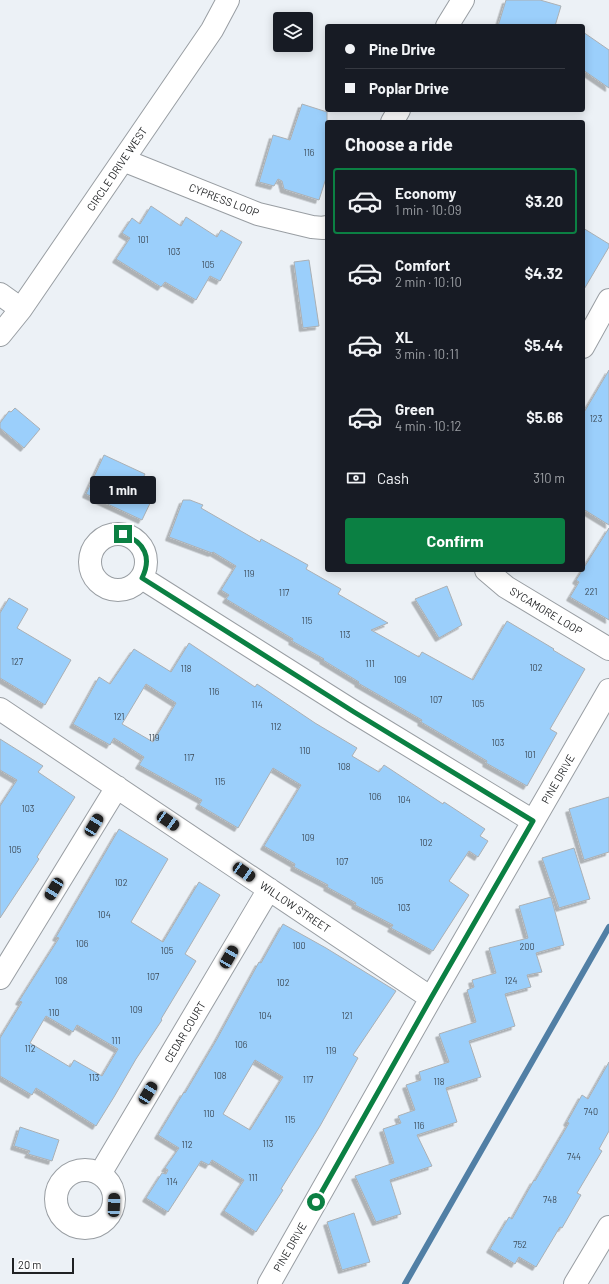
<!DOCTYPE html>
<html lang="en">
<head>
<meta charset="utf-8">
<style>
	:root { --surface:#171b24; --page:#20242c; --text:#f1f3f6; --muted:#9ea1a6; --line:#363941; --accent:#0b8043 }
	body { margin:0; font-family:Barlow,sans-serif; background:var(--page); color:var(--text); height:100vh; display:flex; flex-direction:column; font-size:15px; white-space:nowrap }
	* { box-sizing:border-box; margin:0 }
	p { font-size:13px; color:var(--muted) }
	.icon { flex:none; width:22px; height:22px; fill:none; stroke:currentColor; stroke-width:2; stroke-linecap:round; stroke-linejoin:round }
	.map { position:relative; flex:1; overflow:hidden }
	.side { position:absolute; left:325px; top:120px; width:260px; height:452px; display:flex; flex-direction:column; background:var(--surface); border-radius:4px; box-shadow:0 2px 10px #0003 }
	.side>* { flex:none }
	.banner { position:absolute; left:325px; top:24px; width:260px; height:88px; border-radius:4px; box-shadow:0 2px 10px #0003; display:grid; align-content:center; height:88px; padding:0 20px; background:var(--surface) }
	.buttons { position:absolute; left:273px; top:12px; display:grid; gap:8px }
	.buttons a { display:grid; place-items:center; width:40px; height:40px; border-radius:4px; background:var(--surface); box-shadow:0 2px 10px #0003; font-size:20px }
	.scale { position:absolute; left:12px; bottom:10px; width:62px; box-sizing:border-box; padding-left:4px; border:2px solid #1f2123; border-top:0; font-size:11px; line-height:14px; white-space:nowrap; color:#1f2123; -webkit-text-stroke:3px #fff; paint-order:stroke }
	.end { position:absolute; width:18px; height:18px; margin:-9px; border:5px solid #0b8043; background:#fff; box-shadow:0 0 0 2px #fff }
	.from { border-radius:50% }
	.bubble { position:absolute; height:28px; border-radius:4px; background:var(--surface); box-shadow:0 2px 10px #0003; font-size:13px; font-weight:700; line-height:28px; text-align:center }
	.car { position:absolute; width:12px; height:24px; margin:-12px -6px; border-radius:5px; box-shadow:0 0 3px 1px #0007; background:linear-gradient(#222 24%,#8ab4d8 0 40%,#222 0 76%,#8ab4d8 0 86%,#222 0) }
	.banner b { display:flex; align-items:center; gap:14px; height:38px; font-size:15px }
	.banner b+b { border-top:1px solid var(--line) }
	.banner i { width:10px; height:10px; background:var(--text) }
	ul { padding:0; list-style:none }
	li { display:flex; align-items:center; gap:12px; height:66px; margin:0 8px 6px; padding:0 12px; border:2px solid transparent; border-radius:4px }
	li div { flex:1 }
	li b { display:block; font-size:15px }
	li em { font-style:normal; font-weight:700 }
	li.active { border-color:var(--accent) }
	li>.icon { width:36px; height:36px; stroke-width:1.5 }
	h2 { padding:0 20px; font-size:18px; line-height:48px }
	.pay { display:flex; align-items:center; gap:10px; height:44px; padding:0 20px; font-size:15px }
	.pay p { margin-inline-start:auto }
	.action { display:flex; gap:8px; margin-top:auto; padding:8px 20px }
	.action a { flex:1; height:46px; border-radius:4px; background:var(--accent); color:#fff; font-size:16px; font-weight:700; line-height:46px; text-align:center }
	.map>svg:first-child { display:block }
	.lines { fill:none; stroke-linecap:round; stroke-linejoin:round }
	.stream { stroke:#517fa5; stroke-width:6 }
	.building { fill:#9bcffb; stroke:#abb0b4; fill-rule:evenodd; filter:url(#shadow) }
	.street-casing { stroke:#999ea3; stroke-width:24 }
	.street { stroke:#fff; stroke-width:22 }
	.route { stroke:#0b8043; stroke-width:5 }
	.labels { text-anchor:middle; stroke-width:3.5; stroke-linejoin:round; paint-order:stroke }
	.number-label { font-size:9px; fill:#3e4c59 }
	.street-label { font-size:11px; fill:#1f2123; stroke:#fff }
</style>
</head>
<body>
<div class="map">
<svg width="609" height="1284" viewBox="0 0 609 1284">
	<defs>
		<filter id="shadow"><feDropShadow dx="-3.5" dy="3.5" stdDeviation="0" flood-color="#0004"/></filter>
	</defs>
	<rect width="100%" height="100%" fill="#ecf1f6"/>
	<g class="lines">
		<!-- stream -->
		<path class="stream" d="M 405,1284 L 609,927"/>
	</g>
	<!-- building -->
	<path class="building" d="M 506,0 L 540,0 L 561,6 L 555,26 L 498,26 Z
		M 583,32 L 609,50 L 609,88 L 583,70 Z
		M 302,104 L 327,112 L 327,175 L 319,200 L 284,189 L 282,181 L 278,179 L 274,186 L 259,182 L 273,135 L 290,140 Z
		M 151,206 L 181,226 L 186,217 L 217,237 L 221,230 L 242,242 L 220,281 L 210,276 L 196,300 L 165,282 L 161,287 L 116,259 L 130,238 L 122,233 L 132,218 L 140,224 Z
		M 583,228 L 609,244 L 609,247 L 583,291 Z
		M 309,260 L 319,326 L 303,328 L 294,262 Z
		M 609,370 L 609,525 L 583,509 L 583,414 Z
		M 15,408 L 40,429 L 24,448 L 0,428 L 0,423 L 9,411 L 11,412 Z
		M 104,455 L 145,474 L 138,488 L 154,495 L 142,520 L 86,494 Z
		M 183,500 L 190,500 L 203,505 L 201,508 L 260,542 L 261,539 L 308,565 L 306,569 L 341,589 L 338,594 L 388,623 L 371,630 L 419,657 L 422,652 L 473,680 L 507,621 L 554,649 L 553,650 L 585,669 L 550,729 L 557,733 L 527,786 L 486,763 L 487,761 L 421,722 L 422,720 L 358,683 L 359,682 L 323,660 L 324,659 L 292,641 L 293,639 L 226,599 L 229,595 L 221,590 L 236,566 L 213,552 L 212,553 L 169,537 Z
		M 609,528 L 609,620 L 570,597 L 579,582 L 576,580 Z
		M 447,586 L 462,625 L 439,638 L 415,599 Z
		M 9,598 L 28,609 L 17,628 L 71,660 L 45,705 L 0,678 L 0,613 Z
		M 189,643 L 255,687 L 257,684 L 315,723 L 357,748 L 352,756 L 379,772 L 384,765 L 443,804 L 444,802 L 485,829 L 480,836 L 488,841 L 478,857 L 469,851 L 449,881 L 469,895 L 433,951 L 391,928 L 393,925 L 355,905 L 356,903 L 327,887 L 328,885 L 294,867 L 295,864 L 264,846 L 301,785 L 273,768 L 238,828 L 199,805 L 202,800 L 139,765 L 144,757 L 114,738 L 110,745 L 73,724 L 99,677 L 110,684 L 134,649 L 171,672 ZM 146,684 L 176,703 L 153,742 L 122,724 Z
		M 0,739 L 43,766 L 38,772 L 75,797 L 37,857 L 39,859 L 0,918 L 0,806 L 17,780 L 0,770 Z
		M 609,797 L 609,852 L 584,860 L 569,809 Z
		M 119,829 L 168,859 L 131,922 L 163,942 L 199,882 L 220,895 L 185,954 L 196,961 L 161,1019 L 162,1020 L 136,1059 L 114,1097 L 96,1126 L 36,1088 L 32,1095 L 0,1076 L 0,1038 L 22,1002 L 19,1001 L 59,938 L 56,937 ZM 46,1016 L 73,1032 L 77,1025 L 118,1049 L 102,1076 L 74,1060 L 70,1067 L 30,1043 Z
		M 574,848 L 590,899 L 559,908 L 542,858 Z
		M 551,897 L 564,945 L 536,953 L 542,972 L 527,975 L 531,987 L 505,994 L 515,1026 L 469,1041 L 481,1077 L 446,1088 L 457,1122 L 417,1135 L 432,1166 L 390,1180 L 401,1214 L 376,1222 L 355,1176 L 394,1163 L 383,1129 L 401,1123 L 398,1116 L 415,1110 L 406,1085 L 421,1080 L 419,1072 L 449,1062 L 439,1034 L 476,1022 L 467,990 L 474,987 L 472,980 L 496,973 L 489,948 L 528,938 L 519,906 Z
		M 283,924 L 326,948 L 396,991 L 353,1055 L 358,1058 L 320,1126 L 281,1189 L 283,1190 L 256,1232 L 224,1211 L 244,1180 L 212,1160 L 209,1165 L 201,1161 L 168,1212 L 146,1198 L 162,1173 L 166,1174 L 168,1170 L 165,1168 L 179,1148 L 158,1135 L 184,1092 L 185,1093 L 217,1039 L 259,962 L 261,963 ZM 255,1060 L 283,1077 L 250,1130 L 223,1114 Z
		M 609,1062 L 609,1131 L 599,1149 L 602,1151 L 577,1193 L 581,1195 L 562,1228 L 560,1227 L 536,1267 L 519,1257 L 515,1264 L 490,1249 L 509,1217 L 512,1219 L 534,1180 L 535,1181 L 569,1123 L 567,1122 L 582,1095 L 588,1099 Z
		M 20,1127 L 59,1140 L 52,1161 L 28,1154 L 30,1151 L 14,1146 Z
		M 354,1213 L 370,1262 L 342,1270 L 327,1222 Z"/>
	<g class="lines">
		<!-- street casing -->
		<g class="street-casing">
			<path id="street" d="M 447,26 L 463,0
				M 392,122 L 399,110
				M 123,160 L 258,214 L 312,227 L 323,228 L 327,227
				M 0,294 L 21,309
				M 0,335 L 21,309 L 212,30 L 228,0
				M 583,347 L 609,300
				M90 562a28 28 0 1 1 56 0a28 28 0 1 1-56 0Z
				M 486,570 L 506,587 L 609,649
				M 142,578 L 354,712 L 533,821
				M 0,709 L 431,998
				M 0,978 L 117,787
				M56 1199a29 29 0 1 1 58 0a29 29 0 1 1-58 0Z
				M 100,1174 L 269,889
				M 269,1284 L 431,998 L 609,690
				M 575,1284 L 609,1227"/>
		</g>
		<!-- street -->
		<use href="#street" class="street"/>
	</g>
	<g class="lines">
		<!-- route -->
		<path class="route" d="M 123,534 C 145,542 152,558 142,578 L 354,712 L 533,821 L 431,998 L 316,1202"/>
	</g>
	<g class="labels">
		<!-- number labels -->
		<g class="number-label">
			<text x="309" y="156">116</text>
			<text x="143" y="243">101</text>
			<text x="174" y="255">103</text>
			<text x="208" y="268">105</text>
			<text x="596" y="422">123</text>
			<text x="249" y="577">119</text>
			<text x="591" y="595">221</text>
			<text x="284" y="596">117</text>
			<text x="307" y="624">115</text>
			<text x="345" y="638">113</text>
			<text x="17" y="665">127</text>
			<text x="370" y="667">111</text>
			<text x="536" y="671">102</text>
			<text x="186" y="672">118</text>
			<text x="400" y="683">109</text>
			<text x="214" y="695">116</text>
			<text x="436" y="703">107</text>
			<text x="478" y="707">105</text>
			<text x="257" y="708">114</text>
			<text x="119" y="720">121</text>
			<text x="276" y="730">112</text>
			<text x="154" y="741">119</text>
			<text x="498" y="746">103</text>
			<text x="305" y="754">110</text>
			<text x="530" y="758">101</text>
			<text x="189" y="761">117</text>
			<text x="344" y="770">108</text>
			<text x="220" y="785">115</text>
			<text x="375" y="800">106</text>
			<text x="404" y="803">104</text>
			<text x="28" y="812">103</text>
			<text x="308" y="841">109</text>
			<text x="426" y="846">102</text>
			<text x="15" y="853">105</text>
			<text x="342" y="865">107</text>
			<text x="377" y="884">105</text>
			<text x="121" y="886">102</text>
			<text x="404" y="911">103</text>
			<text x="104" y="918">104</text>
			<text x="82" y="947">106</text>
			<text x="299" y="949">100</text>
			<text x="527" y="950">200</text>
			<text x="167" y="954">105</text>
			<text x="153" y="980">107</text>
			<text x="61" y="984">108</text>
			<text x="511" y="984">124</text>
			<text x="283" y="986">102</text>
			<text x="136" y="1013">109</text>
			<text x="54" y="1016">110</text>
			<text x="265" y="1019">104</text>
			<text x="347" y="1019">121</text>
			<text x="116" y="1044">111</text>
			<text x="241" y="1048">106</text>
			<text x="30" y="1052">112</text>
			<text x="331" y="1054">119</text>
			<text x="220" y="1079">108</text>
			<text x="94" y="1081">113</text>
			<text x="308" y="1083">117</text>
			<text x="439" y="1085">118</text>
			<text x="591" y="1115">740</text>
			<text x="209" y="1117">110</text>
			<text x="290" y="1123">115</text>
			<text x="419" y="1129">116</text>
			<text x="268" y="1147">113</text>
			<text x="187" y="1148">112</text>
			<text x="574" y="1160">744</text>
			<text x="253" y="1181">111</text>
			<text x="172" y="1185">114</text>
			<text x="550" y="1203">748</text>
			<text x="520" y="1248">752</text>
		</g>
		<!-- street labels -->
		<g class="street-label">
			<text transform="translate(117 169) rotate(-56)" y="4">CIRCLE DRIVE WEST</text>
			<text transform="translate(224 200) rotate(21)" y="4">CYPRESS LOOP</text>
			<text transform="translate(546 611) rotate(31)" y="4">SYCAMORE LOOP</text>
			<text transform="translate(558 779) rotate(-60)" y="4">PINE DRIVE</text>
			<text transform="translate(295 907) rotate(34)" y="4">WILLOW STREET</text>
			<text transform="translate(185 1032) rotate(-59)" y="4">CEDAR COURT</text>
			<text transform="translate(290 1247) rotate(-60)" y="4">PINE DRIVE</text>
		</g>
	</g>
</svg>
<div class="buttons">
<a><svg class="icon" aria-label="layers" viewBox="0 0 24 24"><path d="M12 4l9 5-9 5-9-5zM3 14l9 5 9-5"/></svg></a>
</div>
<div class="scale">20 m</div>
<i class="end from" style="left:316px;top:1202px"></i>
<i class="end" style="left:123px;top:534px"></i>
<div class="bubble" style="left:90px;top:476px;width:66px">1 min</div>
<i class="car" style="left:168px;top:821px;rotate:124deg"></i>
<i class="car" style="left:94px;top:825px;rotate:31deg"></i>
<i class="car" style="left:244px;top:872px;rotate:124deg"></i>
<i class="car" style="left:54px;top:889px;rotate:211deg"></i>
<i class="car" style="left:229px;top:957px;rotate:30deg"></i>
<i class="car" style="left:148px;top:1093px;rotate:31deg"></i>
<i class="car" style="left:114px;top:1205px;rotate:2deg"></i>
<div class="banner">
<b><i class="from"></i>Pine Drive</b>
<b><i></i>Poplar Drive</b>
</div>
<section class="side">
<h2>Choose a ride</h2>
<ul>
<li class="active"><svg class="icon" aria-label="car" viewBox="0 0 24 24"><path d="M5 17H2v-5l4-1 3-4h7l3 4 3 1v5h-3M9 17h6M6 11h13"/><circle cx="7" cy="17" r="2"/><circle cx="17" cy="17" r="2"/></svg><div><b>Economy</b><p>1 min · 10:09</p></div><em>$3.20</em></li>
<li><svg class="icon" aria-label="car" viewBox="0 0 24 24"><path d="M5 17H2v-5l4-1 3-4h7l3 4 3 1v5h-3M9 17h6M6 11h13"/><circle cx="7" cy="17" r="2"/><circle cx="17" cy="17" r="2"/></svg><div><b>Comfort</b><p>2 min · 10:10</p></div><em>$4.32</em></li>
<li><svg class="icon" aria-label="car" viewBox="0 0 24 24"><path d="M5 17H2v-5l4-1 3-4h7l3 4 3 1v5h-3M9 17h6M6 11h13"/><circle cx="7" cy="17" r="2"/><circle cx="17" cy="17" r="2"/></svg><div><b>XL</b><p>3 min · 10:11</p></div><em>$5.44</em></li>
<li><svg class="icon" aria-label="car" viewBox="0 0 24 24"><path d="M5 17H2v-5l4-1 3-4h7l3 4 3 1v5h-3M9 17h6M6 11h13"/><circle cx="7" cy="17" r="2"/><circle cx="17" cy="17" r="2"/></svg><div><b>Green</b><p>4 min · 10:12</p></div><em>$5.66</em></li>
</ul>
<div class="pay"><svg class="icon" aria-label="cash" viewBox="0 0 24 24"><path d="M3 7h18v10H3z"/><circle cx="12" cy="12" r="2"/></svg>Cash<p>310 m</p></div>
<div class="action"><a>Confirm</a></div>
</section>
</div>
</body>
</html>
